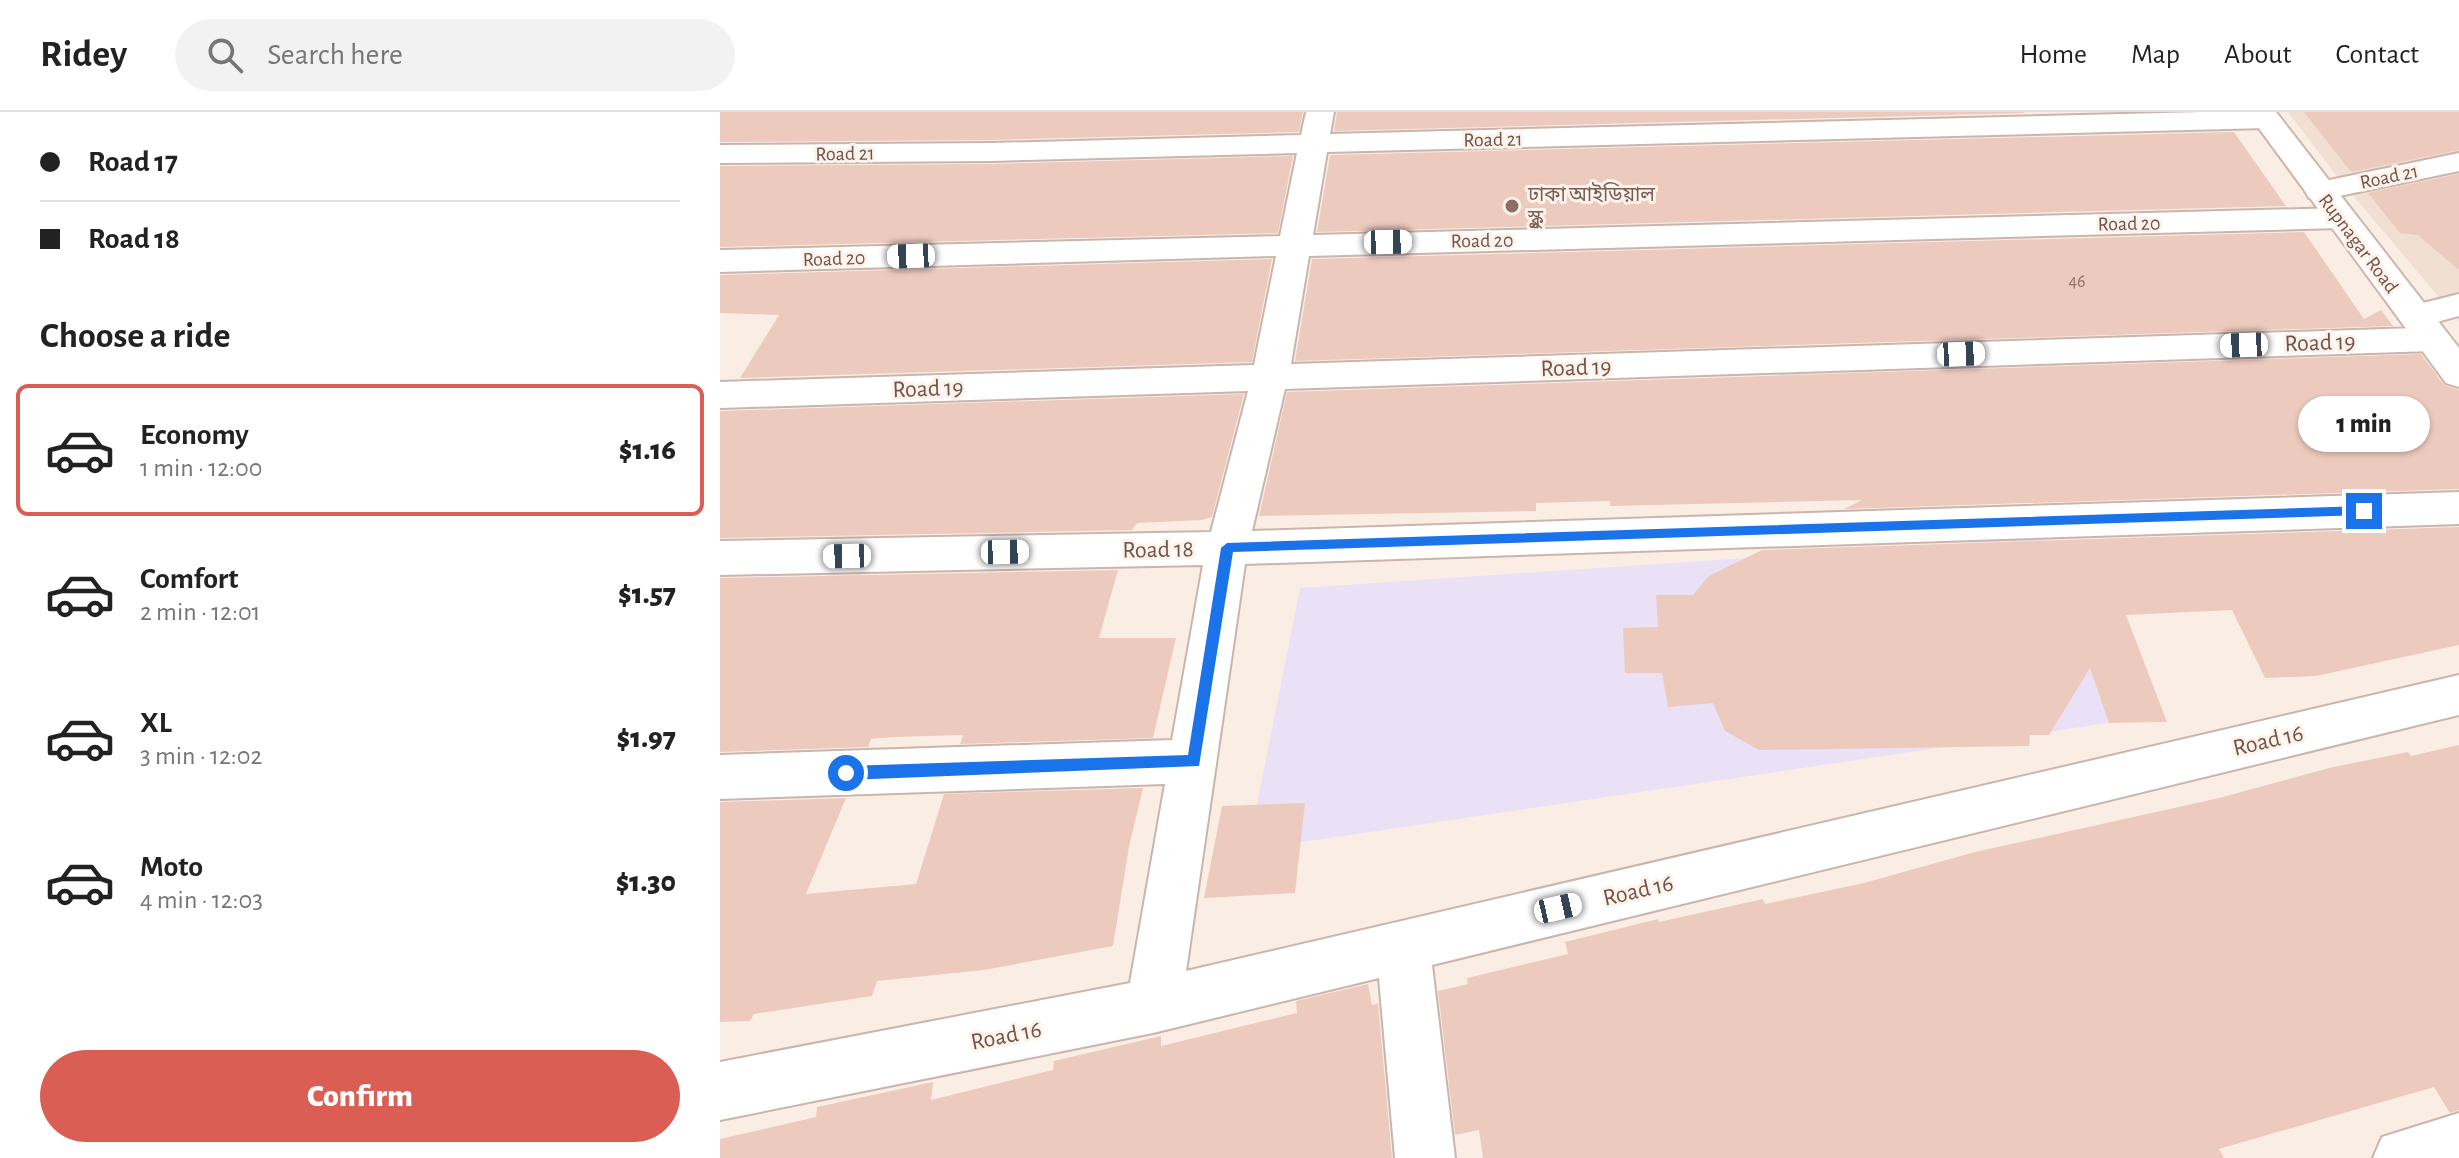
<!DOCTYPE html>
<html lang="en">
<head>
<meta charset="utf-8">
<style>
	:root { --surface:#fff; --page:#f2f2f2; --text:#222; --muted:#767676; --line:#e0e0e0; --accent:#da5e54 }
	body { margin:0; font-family:"Alegreya Sans","Noto Sans Bengali",sans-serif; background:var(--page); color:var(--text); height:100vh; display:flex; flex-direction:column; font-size:30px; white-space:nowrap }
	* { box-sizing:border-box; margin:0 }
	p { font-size:26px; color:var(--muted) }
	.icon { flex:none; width:44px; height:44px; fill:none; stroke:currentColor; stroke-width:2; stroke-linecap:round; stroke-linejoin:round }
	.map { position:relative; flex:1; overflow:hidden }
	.sheet { display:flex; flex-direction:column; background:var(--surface); width:720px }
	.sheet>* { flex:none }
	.banner { display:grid; align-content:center; height:176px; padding:0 40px; background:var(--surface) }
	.end { position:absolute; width:36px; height:36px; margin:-18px; border:10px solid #1a73e8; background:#fff; box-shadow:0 0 0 4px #fff }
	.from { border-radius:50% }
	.bubble { position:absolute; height:56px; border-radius:28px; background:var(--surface); box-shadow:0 2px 6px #0004; font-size:26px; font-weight:800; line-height:56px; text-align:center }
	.car { position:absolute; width:24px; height:48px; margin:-24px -12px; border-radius:10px; box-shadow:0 0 6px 2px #0007; background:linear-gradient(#fff 24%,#345 0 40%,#fff 0 76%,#345 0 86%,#fff 0) }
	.banner b { display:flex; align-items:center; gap:28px; height:76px; font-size:30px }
	.banner b+b { border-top:2px solid var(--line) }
	.banner i { width:20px; height:20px; background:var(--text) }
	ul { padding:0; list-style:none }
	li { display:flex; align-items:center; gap:24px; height:132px; margin:0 16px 12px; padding:0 24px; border:4px solid transparent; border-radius:12px }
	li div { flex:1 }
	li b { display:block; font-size:30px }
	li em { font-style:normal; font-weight:800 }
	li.active { border-color:var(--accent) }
	li>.icon { width:72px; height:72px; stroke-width:1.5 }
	h2 { padding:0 40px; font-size:36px; line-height:96px }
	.button { display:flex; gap:16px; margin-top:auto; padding:16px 40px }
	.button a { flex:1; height:92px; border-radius:48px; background:var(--accent); color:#fff; font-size:32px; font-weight:800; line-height:92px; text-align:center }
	header { display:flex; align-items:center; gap:48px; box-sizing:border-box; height:112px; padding:0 40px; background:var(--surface); border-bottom:2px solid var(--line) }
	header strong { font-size:38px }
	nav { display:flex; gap:44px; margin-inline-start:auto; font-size:28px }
	.search { width:560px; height:72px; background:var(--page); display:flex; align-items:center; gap:20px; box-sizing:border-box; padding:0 28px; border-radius:44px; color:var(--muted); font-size:30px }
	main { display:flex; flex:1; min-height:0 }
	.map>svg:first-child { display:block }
	.residential { fill:#f1dfd3 }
	.education { fill:#ebe1f6 }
	.building { fill:#edcabe }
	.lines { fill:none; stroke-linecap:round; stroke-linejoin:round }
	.street-casing { stroke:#cab5ac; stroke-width:4 }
	.secondary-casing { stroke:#cfb6ac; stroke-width:4 }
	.street { fill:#fff; fill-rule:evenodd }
	.secondary { fill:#fff; fill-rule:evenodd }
	.route { fill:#1a73e8 }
	.education-dot { fill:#8d6e63; stroke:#fdf3ea; stroke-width:3 }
	.labels { text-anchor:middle; stroke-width:6; stroke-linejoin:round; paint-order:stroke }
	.far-number-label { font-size:18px; fill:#8f7268 }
	.far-street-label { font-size:20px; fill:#70544c; stroke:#fdf3ea }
	.far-education-label { font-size:20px; fill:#785e54; stroke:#fdf3ea; text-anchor:start }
	.street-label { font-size:24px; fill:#70544c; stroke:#fdf3ea }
</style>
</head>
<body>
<header>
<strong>Ridey</strong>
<div class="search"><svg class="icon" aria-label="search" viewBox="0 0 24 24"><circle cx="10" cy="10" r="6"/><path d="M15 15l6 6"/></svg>Search here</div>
<nav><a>Home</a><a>Map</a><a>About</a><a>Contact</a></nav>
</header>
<main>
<section class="sheet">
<div class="banner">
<b><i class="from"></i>Road 17</b>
<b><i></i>Road 18</b>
</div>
<h2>Choose a ride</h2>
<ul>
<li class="active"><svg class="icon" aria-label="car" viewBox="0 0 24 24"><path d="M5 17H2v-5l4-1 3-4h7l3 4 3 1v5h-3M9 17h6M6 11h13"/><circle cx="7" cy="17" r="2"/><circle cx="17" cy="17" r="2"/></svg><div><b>Economy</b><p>1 min · 12:00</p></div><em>$1.16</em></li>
<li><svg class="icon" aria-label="car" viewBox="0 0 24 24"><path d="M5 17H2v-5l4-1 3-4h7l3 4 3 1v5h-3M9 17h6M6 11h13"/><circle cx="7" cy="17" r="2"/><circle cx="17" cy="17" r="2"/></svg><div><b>Comfort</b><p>2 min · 12:01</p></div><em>$1.57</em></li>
<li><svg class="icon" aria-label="car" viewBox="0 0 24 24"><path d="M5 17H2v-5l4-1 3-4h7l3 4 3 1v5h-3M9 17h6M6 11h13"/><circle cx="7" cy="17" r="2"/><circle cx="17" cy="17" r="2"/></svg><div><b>XL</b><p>3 min · 12:02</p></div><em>$1.97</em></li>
<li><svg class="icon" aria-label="car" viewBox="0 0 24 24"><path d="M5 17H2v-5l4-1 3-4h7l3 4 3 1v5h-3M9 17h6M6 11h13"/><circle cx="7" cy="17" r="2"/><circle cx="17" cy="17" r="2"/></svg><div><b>Moto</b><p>4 min · 12:03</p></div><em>$1.30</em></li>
</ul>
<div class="button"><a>Confirm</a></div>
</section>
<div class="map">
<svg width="1739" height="1046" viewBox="0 0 1739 1046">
	<rect width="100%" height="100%" fill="#faeee4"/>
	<!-- residential -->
	<path class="residential" d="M 1568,0 L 1739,0 L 1739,209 L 1620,68 Z"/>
	<!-- education -->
	<path class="education" d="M 1324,426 L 1401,609 L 528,738 L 580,476 Z"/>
	<!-- building -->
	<path class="building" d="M 0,0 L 583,0 L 579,20 L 272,28 L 0,30 Z
		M 617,0 L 1304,0 L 1304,1 L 614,19 Z
		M 1584,0 L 1739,0 L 1739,38 L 1631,60 Z
		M 1514,20 L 1566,94 L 597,120 L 610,43 Z
		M 573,44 L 558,121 L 0,135 L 0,54 L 272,52 Z
		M 1739,62 L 1739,158 L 1698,123 L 1680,121 L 1648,81 Z
		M 1584,120 L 1644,207 L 1661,198 L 1673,214 L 575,249 L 592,147 Z
		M 552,147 L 532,250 L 20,266 L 59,203 L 0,201 L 0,163 Z
		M 1701,242 L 1724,273 L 1739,278 L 1739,377 L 1124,397 L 1142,388 L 890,394 L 890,389 L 816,391 L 816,399 L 539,404 L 567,280 Z
		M 524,282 L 492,405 L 482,408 L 417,411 L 412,418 L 0,426 L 0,299 Z
		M 1739,415 L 1739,533 L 1596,564 L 1545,566 L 1512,498 L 1406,503 L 1447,610 L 1389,611 L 1370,556 L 1329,623 L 1310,623 L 1309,634 L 1039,638 L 1005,619 L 993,591 L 948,595 L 942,561 L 905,561 L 903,516 L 938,515 L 936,483 L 973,483 L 989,464 L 1042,438 Z
		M 398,458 L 379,526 L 456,526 L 433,626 L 240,632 L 243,623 L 173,625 L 151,627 L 148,635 L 0,640 L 0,466 Z
		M 1739,633 L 1739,998 L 1730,1001 L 1714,975 L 1499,1037 L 1504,1046 L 763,1046 L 759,1018 L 735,1023 L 718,879 L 748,872 L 747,866 L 848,842 L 845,830 L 938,807 L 939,810 L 1043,787 L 1045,792 L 1144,771 L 1255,740 L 1499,686 L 1609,656 L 1688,640 L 1691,644 Z
		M 423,676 L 409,735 L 393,834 L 264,858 L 157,869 L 152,884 L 34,902 L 30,909 L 0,910 L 0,690 L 126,686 L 86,782 L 196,772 L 224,682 Z
		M 585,691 L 575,781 L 484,786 L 502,694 Z
		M 648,872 L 652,893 L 658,891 L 672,1046 L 0,1046 L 0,1027 L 96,1005 L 97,995 L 213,970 L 211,988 L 333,958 L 334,949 L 441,924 L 441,934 L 577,901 L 576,889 Z"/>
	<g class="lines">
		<!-- street casing -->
		<g class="street-casing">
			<path id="street" d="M 586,0 L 614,0 L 610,22 L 1481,0 L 1553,0 L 1560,7 L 1556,13 L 1546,16 L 607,40 L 593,123 L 1619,96 L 1630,99 L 1635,106 L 1630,113 L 1619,116 L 589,144 L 571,252 L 1695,216 L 1683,212 L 1678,204 L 1683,196 L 1739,182 L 1739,204 L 1695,216 L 1724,218 L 1730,227 L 1724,236 L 1712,239 L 565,277 L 532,419 L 1739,380 L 1739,412 L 525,452 L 466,859 L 1739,563 L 1739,603 L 712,853 L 735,1046 L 675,1046 L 659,866 L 433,921 L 0,1008 L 0,950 L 410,871 L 445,672 L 0,687 L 0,643 L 452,628 L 483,453 L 0,463 L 0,429 L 491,420 L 528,279 L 0,296 L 0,270 L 534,253 L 556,144 L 0,160 L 0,138 L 560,124 L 577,41 L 272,49 L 0,51 L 0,33 L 272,31 L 581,23 Z
				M 1739,41 L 1739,59 L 1600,88 L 1589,86 L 1585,79 L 1589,72 L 1600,70 Z
				M 1739,1001 L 1739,1046 L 1653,1046 L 1662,1025 Z"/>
		</g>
		<!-- secondary casing -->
		<g class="secondary-casing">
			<path id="secondary" d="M 1527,0 L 1556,0 L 1739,236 L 1739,275 L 1726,271 Z"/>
		</g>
		<!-- street -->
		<use href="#street" class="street"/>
		<!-- secondary -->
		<use href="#secondary" class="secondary"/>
	</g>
	<!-- route -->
	<path class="route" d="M 1644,394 L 1650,399 L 1644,403 L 513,440 L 479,654 L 126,668 L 119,661 L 126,654 L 468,643 L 501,436 L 507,431 Z"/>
	<!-- markers -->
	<circle class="education-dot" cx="792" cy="94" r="8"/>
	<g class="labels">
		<!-- far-number labels -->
		<g class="far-number-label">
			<text x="1357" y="175">46</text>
		</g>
		<!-- far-street labels -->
		<g class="far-street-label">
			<text transform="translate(773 27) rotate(-1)" y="7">Road 21</text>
			<text transform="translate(125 41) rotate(-1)" y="7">Road 21</text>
			<text transform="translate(1669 64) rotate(-12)" y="7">Road 21</text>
			<text transform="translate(1409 111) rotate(-1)" y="7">Road 20</text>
			<text transform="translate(762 128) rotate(-1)" y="7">Road 20</text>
			<text transform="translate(1639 131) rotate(53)" y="7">Rupnagar Road</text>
			<text transform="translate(114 146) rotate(-2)" y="7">Road 20</text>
		</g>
		<!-- far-education labels -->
		<g class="far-education-label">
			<text x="808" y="89">ঢাকা আইডিয়াল<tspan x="808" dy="23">স্কুল</tspan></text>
		</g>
		<!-- street labels -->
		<g class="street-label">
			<text transform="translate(1600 230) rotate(-2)" y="8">Road 19</text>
			<text transform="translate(856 255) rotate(-2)" y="8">Road 19</text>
			<text transform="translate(208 276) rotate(-2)" y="8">Road 19</text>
			<text transform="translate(438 437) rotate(-1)" y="8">Road 18</text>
			<text transform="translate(1548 628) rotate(-13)" y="8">Road 16</text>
			<text transform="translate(918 778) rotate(-13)" y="8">Road 16</text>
			<text transform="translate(286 923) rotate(-11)" y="8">Road 16</text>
		</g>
	</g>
</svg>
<i class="end from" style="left:126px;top:661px"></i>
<i class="end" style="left:1644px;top:399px"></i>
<div class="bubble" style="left:1578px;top:284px;width:132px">1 min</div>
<i class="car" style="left:668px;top:130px;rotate:89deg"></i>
<i class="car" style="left:191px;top:144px;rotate:268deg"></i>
<i class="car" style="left:1524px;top:233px;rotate:268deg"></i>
<i class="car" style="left:1241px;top:242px;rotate:88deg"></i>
<i class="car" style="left:285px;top:440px;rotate:89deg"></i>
<i class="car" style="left:127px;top:444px;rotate:269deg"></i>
<i class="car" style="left:838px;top:796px;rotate:77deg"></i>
</div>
</main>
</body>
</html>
